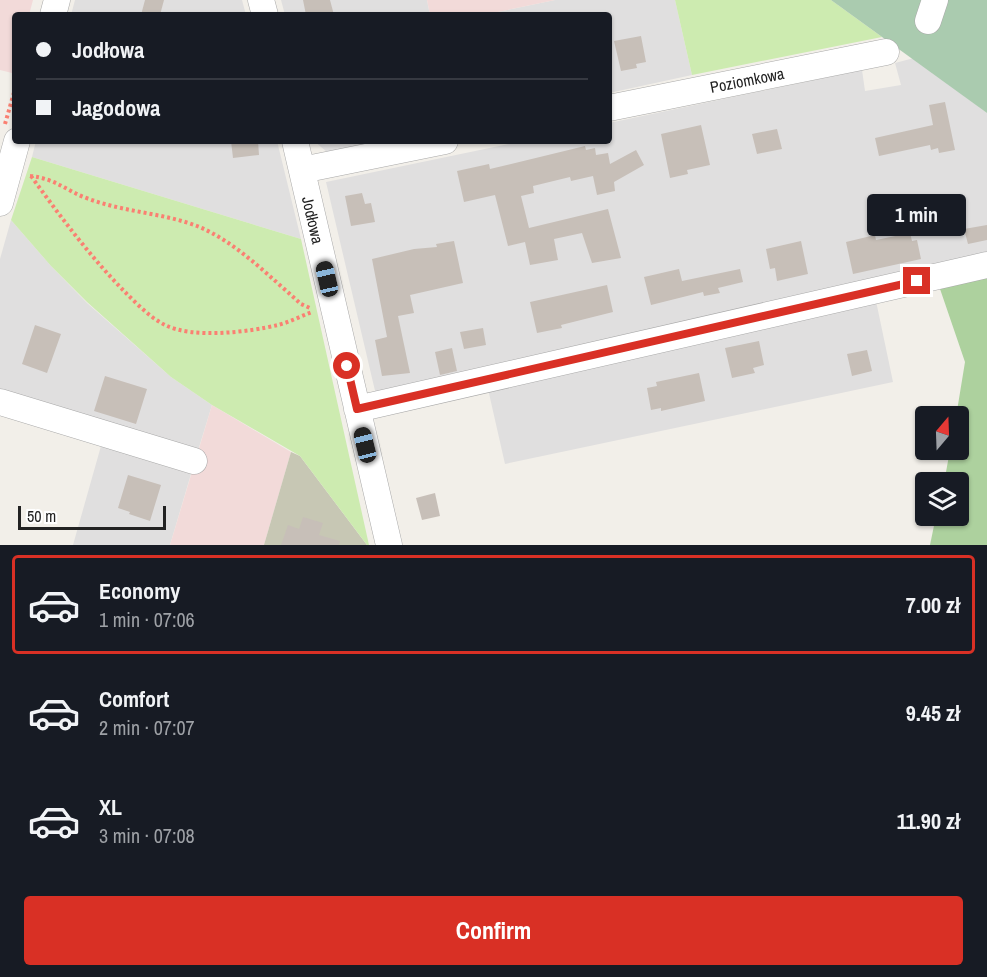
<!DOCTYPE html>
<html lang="en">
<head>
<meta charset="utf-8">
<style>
	:root { --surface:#171b24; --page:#242831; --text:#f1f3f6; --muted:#9ea1a6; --line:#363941; --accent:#d93025 }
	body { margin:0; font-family:"Archivo Narrow",sans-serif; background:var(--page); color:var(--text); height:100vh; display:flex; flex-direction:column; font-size:22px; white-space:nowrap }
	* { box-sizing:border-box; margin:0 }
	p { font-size:20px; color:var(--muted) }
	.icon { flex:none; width:33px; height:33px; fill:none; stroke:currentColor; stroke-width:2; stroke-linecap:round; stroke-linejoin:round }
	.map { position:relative; height:545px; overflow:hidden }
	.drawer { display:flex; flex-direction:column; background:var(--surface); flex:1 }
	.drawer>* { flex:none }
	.hud { position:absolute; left:12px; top:12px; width:600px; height:132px; border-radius:6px; box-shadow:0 2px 4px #0004; display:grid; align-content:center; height:132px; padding:0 24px; background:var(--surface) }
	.needle { width:39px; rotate:19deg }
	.controls { position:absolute; left:915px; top:406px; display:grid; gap:12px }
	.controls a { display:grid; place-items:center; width:54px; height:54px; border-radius:6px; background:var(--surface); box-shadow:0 2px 4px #0004; font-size:30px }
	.scale { position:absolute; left:18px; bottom:15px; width:148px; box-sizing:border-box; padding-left:6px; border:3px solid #222; border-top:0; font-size:16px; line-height:21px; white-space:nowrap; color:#222; -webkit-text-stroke:4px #fff; paint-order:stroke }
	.end { position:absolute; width:27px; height:27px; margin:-14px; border:8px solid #d93025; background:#fff; box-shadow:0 0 0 3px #fff }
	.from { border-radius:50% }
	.bubble { position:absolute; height:42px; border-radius:6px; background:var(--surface); box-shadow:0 2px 4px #0004; font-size:20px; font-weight:700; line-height:42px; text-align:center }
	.car { position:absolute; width:18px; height:36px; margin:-18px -9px; border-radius:8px; box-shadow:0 0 4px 2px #0007; background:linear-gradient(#222 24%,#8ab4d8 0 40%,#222 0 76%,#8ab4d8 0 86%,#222 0) }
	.hud b { display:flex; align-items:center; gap:21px; height:57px; font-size:22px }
	.hud b+b { border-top:2px solid var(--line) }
	.hud i { width:15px; height:15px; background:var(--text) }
	ul { padding:10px 0 0; list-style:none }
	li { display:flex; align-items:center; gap:18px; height:99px; margin:0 12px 9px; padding:0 12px; border:3px solid transparent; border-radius:6px }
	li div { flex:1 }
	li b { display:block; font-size:22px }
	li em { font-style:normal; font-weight:700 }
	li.selected { border-color:var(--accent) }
	li>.icon { width:54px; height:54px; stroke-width:1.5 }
	.action { display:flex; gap:12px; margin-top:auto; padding:12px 24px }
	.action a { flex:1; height:69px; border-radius:6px; background:var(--accent); color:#fff; font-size:24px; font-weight:700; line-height:69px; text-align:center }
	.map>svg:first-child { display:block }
	.residential { fill:#e0dfdf }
	.commercial { fill:#f2dad9 }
	.construction { fill:#c7c7b4 }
	.grass { fill:#cdebb0 }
	.forest { fill:#add19e }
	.cemetery { fill:#aacbaf }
	.building { fill:#c7bfb8 }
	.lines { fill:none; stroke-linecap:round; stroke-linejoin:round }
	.minor-casing { stroke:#a9a9a9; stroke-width:27 }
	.path { stroke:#fa8072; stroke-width:4; stroke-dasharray:3 3; stroke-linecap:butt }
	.minor { stroke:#fff; stroke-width:26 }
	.route { stroke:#d93025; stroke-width:8 }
	.labels { text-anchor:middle; stroke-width:6; stroke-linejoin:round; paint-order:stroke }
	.street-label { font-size:16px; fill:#222; stroke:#fff }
</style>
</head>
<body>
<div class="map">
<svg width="987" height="545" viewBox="0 0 987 545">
	<rect width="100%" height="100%" fill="#f2efe9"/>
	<!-- residential -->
	<path class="residential" d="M 75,0 L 242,0 L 246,15 L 71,15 Z
		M 281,0 L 427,0 L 430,15 L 285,15 Z
		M 555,0 L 675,0 L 692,75 L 609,93 L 609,15 L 483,15 Z
		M 914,58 L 987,113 L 987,255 L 376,395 L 326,182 L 523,141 L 609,141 L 609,123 L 862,70 L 865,91 L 901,85 L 895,63 Z
		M 36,141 L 277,141 L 301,239 L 32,157 Z
		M 314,141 L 380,141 L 327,152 Z
		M 11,220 L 51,266 L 87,303 L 171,377 L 212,405 L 197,454 L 0,394 L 0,259 Z
		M 876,301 L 893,382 L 505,464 L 488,389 Z
		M 101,446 L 191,474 L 170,545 L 73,545 Z"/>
	<!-- commercial -->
	<path class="commercial" d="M 0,0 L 33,0 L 29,15 L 15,15 L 15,63 L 12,73 L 0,70 Z
		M 427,0 L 555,0 L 483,15 L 430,15 Z
		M 212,405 L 291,452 L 264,545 L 170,545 Z"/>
	<!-- construction -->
	<path class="construction" d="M 291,452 L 300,456 L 367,545 L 264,545 Z"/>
	<!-- grass -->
	<path class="grass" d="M 675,0 L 831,0 L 882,37 L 692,75 Z
		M 32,157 L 301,239 L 369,545 L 367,545 L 300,456 L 212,405 L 171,377 L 87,302 L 51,266 L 11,220 Z"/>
	<!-- forest -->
	<path class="forest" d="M 987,274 L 987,545 L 930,545 L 936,516 L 958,516 L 958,483 L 944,483 L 950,450 L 958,450 L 958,417 L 956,417 L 965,362 L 939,286 Z"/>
	<!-- cemetery -->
	<path class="cemetery" d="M 831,0 L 987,0 L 987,113 Z"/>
	<!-- building -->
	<path class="building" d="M 145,0 L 164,0 L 160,15 L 141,15 Z
		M 303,0 L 330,0 L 334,15 L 306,15 Z
		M 641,36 L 646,62 L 636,64 L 637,68 L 621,71 L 614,41 Z
		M 945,102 L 955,150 L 939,153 L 938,148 L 931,150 L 930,145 L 879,156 L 875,138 L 933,125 L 929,105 Z
		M 701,125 L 710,165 L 687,170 L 688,174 L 670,178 L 661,134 Z
		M 777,129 L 782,149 L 757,154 L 752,134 Z
		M 231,141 L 258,141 L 259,155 L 233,158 Z
		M 585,146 L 586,150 L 595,148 L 596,155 L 608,153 L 610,164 L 636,150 L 644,165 L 614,182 L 615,191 L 597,195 L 593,176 L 571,181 L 570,177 L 533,186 L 534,193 L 521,196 L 529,228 L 608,209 L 621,258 L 592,263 L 582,233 L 554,239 L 558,260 L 530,265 L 525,242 L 508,246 L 495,195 L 464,202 L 457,171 L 489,164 L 490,169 Z
		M 362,193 L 365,204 L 371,203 L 375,222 L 351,226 L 345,196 Z
		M 987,225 L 987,240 L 968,244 L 964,229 Z
		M 910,233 L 912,241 L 917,240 L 921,259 L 853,274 L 846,242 L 875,235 L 876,240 Z
		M 454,241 L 463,283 L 410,295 L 414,313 L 398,316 L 410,373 L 382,376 L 375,340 L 387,337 L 372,259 L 414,249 L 437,247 L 436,244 Z
		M 801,241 L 808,274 L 777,281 L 775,268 L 770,269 L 766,249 Z
		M 679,269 L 682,281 L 740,269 L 743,282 L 718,288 L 720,293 L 704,296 L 703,292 L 651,305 L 644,277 Z
		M 607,285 L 613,312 L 561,325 L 562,328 L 537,333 L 530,302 Z
		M 35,325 L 61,334 L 47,373 L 22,364 Z
		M 483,328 L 486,345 L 464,349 L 460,332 Z
		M 759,341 L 764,365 L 753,368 L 755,373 L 732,378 L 725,348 Z
		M 452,348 L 457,371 L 440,375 L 435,352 Z
		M 867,350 L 872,371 L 852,376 L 847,354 Z
		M 699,373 L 705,401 L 661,411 L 661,408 L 651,410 L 647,388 L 657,386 L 656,382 Z
		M 105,376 L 147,389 L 136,424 L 94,411 Z
		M 128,475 L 161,485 L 150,521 L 129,514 L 130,512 L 118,508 Z
		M 435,493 L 440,516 L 422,520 L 416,498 Z
		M 303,517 L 323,523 L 319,535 L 340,541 L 339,545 L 281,545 L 288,525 L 299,529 Z"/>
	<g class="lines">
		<!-- minor casing -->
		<g class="minor-casing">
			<path id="minor" d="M 261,0 L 265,15
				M 53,15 L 57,0
				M 928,21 L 935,0
				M 609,108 L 886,52
				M 295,141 L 389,545
				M 302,170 L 445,141
				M 0,203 L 17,141
				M 0,402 L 194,461
				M 357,409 L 987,265"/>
		</g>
		<!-- path -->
		<path class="path" d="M 5,124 L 15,89
			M 30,176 C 55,178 68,192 89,199 C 124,212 163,213 197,226 C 235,241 270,277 301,304 L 310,308
			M 31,176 C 60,216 89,255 123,290 C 135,302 149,317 165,325 C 193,339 249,332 278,325 C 290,322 301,316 312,312"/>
		<!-- minor -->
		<use href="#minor" class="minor"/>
	</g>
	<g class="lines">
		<!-- route -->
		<path class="route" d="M 347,366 L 357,409 L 917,281"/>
	</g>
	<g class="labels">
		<!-- street labels -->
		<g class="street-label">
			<text transform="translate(747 80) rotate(-11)" y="6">Poziomkowa</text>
			<text transform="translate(313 220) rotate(77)" y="6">Jodłowa</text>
		</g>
	</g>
</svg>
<div class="controls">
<a><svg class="needle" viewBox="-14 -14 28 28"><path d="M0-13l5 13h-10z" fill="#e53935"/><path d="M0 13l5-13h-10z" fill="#9ea1a6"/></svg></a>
<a><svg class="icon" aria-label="layers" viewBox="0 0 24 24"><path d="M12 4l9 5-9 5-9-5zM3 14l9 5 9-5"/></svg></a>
</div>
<div class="scale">50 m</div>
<i class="end from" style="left:347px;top:366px"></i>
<i class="end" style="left:917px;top:281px"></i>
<div class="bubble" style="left:867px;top:194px;width:99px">1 min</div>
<i class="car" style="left:327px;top:279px;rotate:347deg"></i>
<i class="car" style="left:365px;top:445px;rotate:346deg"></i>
<div class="hud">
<b><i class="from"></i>Jodłowa</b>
<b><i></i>Jagodowa</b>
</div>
</div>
<section class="drawer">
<ul>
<li class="selected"><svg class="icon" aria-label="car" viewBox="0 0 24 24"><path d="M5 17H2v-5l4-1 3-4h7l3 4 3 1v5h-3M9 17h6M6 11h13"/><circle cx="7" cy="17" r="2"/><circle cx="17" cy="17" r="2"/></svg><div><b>Economy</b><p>1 min · 07:06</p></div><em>7.00 zł</em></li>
<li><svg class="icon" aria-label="car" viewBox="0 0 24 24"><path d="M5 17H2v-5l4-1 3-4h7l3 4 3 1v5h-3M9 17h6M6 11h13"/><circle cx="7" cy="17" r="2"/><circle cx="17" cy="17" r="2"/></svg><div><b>Comfort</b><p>2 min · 07:07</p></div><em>9.45 zł</em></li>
<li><svg class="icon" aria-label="car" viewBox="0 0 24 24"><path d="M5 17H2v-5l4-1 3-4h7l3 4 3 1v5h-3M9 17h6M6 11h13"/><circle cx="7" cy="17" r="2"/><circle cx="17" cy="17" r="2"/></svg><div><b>XL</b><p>3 min · 07:08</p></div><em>11.90 zł</em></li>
</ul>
<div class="action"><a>Confirm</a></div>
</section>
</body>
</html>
